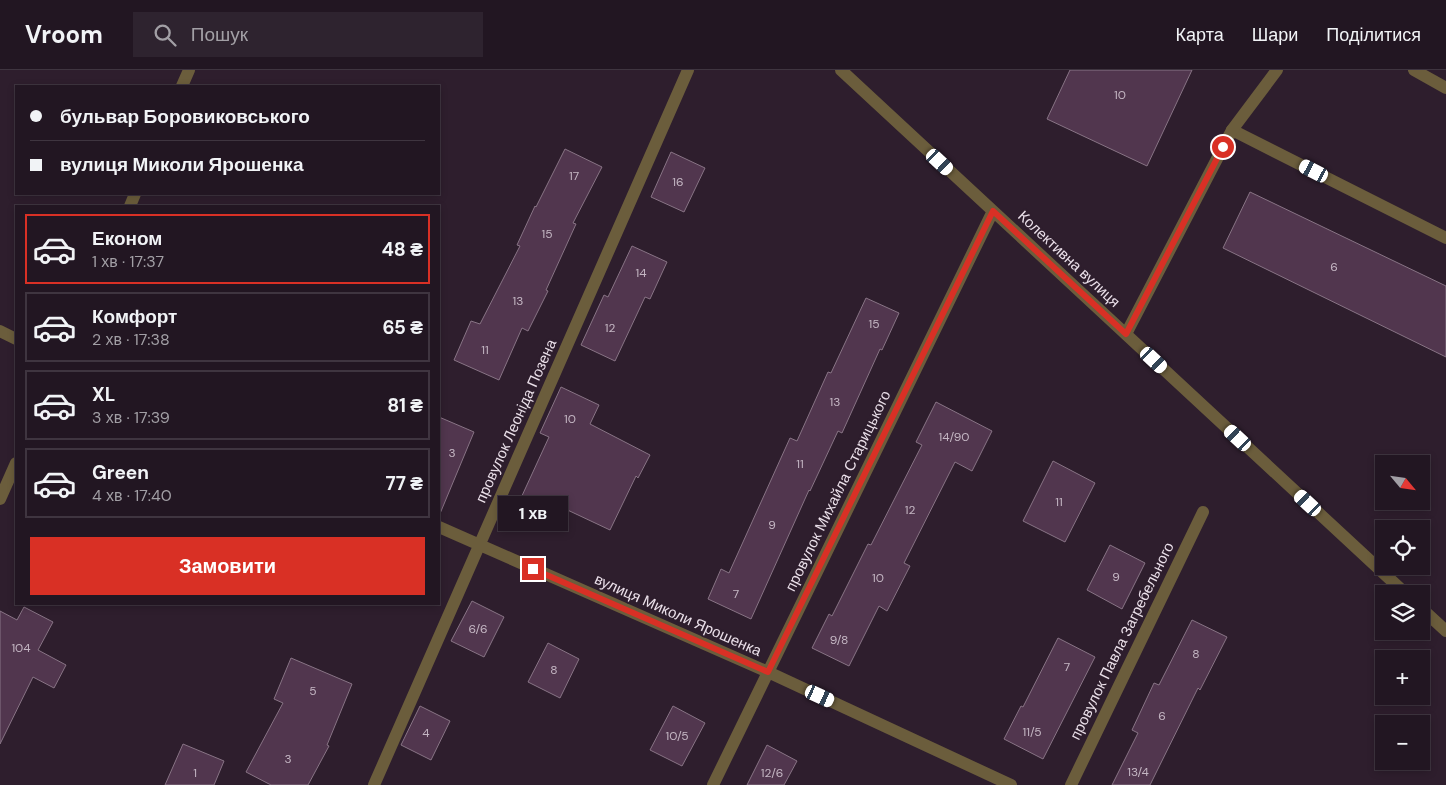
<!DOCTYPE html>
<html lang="uk">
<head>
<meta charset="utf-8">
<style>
	:root { --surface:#221622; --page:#2e232f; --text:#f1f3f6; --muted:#a29fa5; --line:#3f3540; --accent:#d93025 }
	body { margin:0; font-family:"DM Sans",sans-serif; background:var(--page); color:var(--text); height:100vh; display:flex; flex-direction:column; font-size:19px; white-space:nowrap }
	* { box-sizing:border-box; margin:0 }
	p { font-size:16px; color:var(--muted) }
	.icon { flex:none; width:28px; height:28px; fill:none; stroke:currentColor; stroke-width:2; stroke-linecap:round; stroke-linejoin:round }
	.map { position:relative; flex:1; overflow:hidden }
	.drawer { position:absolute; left:15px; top:135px; width:425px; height:400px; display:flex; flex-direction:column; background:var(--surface); border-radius:0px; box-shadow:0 2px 8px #0003,0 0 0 1px var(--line) }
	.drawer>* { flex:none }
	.banner { position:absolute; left:15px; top:15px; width:425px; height:110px; border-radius:0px; box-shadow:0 2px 8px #0003,0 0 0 1px var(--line); display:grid; align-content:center; height:110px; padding:0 15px; background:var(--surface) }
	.needle { width:32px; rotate:119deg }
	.buttons { position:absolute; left:1375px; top:385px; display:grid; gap:10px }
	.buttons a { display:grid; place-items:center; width:55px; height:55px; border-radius:0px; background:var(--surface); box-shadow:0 2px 8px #0003,0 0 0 1px var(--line); font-size:25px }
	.end { position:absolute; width:22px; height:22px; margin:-11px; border:6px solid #d93025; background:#fff; box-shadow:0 0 0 2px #fff }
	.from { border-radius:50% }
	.bubble { position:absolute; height:35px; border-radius:0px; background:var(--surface); box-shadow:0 2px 8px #0003,0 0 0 1px var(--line); font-size:16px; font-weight:700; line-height:35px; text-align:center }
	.car { position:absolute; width:15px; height:30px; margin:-15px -8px; border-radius:6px; box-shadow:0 0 4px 1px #0007; background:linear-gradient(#fff 24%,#345 0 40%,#fff 0 76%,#345 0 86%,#fff 0) }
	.banner b { display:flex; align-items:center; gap:18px; height:48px; font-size:19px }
	.banner b+b { border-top:1px solid var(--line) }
	.banner i { width:12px; height:12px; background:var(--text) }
	ul { padding:9px 0 0; list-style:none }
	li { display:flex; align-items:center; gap:15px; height:70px; margin:0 10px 8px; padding:0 5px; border:2px solid var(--line); border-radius:0px }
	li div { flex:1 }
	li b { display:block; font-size:19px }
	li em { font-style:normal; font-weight:700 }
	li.active { border-color:var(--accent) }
	li>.icon { width:45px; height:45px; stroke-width:1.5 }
	.primary-button { display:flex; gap:10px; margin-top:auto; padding:10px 15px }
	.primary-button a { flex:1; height:58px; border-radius:0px; background:var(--accent); color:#fff; font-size:20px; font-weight:700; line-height:58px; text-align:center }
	header { display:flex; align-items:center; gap:30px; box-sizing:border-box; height:70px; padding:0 25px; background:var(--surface); border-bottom:1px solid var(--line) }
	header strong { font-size:24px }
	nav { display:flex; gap:28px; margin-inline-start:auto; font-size:18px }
	.search { width:350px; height:45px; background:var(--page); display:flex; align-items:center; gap:12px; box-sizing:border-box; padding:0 18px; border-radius:0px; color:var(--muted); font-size:19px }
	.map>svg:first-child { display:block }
	.building { fill:#51364e; stroke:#887485 }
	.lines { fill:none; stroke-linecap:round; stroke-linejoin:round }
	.service { stroke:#6b5d3c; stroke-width:12 }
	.minor { stroke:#6b5d3c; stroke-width:12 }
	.route { stroke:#d93025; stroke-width:6 }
	.labels { text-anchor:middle; stroke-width:4; stroke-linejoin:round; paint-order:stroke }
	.number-label { font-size:12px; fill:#c4b6c3 }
	.street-label { font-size:15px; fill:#ebe0ea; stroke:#2e1e2d }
</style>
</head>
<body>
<header>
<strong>Vroom</strong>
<div class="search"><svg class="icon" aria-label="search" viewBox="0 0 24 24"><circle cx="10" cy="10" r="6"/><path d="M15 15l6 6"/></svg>Пошук</div>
<nav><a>Карта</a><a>Шари</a><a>Поділитися</a></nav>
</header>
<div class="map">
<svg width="1446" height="715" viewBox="0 0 1446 715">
	<rect width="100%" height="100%" fill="#2e1e2d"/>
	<!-- building -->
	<path class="building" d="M 1070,0 L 1192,0 L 1147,96 L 1047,49 Z
		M 565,79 L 602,97 L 573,153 L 576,154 L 546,220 L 548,221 L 528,261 L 522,258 L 499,310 L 454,290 L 471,251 L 480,254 L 520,176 L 517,175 L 535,136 L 536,137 Z
		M 671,82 L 705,98 L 684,142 L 651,127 Z
		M 1250,122 L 1446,216 L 1446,287 L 1223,178 Z
		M 632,176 L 667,192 L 650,229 L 645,227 L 615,291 L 581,275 L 604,225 L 608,227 Z
		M 866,228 L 899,243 L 882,280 L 880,279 L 842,363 L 838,361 L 810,421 L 809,420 L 751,549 L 708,529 L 721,499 L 729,503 L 790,368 L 797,371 L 828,302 L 831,303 Z
		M 561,317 L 599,335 L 590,354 L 650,385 L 638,408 L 636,406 L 610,460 L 559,436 L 550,457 L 515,441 L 549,367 L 540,363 Z
		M 936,332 L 992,361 L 972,401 L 955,392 L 904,493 L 910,496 L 887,541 L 879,536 L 849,596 L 812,578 L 829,544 L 832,546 L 868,474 L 871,475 L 922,375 L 916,372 Z
		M 439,347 L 474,362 L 439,446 Z
		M 1053,391 L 1095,413 L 1065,472 L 1023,451 Z
		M 1110,475 L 1145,493 L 1122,539 L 1087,520 Z
		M 472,531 L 504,547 L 484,587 L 451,571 Z
		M 24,537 L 53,552 L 38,580 L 66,595 L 54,618 L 33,607 L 0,674 L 0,541 L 17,550 Z
		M 1192,550 L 1227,567 L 1200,620 L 1198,618 L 1150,715 L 1112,715 L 1138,663 L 1132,660 L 1154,613 L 1159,615 Z
		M 1058,568 L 1095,587 L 1043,689 L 1004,669 L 1021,636 L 1023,637 Z
		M 548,573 L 579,589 L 560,628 L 528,612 Z
		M 291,588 L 352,614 L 327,675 L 329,676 L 308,715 L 271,715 L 246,702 L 283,633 L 274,629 Z
		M 420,636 L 450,651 L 431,690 L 401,675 Z
		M 673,636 L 705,653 L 682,696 L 650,680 Z
		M 183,674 L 224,691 L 214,715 L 165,715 Z
		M 767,675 L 797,691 L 784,715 L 747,715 Z"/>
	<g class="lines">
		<!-- service -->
		<path class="service" d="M 1414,0 L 1446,18
			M 1232,60 L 1446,168"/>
		<!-- minor -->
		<path class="minor" d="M 841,0 L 1406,524
			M 182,16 L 189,0
			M 130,136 L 135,124
			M 0,261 L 16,269
			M 1126,264 L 1232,60 L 1277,0
			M 0,429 L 16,393
			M 439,457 L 768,602 L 1011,715
			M 1421,538 L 1446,561
			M 374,715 L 688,0
			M 713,715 L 993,141
			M 1071,715 L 1203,442"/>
	</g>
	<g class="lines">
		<!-- route -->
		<path class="route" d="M 533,499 L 768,602 L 993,141 L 1126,264 L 1223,77"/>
	</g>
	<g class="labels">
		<!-- number labels -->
		<g class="number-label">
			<text x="1120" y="29">10</text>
			<text x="574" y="110">17</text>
			<text x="678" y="116">16</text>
			<text x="547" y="168">15</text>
			<text x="1334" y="201">6</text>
			<text x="641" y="207">14</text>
			<text x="518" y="235">13</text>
			<text x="874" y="258">15</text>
			<text x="610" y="262">12</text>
			<text x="485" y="284">11</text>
			<text x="835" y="336">13</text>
			<text x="570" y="353">10</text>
			<text x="954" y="371">14/90</text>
			<text x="452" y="387">3</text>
			<text x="800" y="398">11</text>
			<text x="1059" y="436">11</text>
			<text x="910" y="444">12</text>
			<text x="772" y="459">9</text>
			<text x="1116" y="511">9</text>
			<text x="878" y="512">10</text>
			<text x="736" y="528">7</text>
			<text x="478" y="563">6/6</text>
			<text x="839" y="574">9/8</text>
			<text x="21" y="582">104</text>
			<text x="1196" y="588">8</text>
			<text x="1067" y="601">7</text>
			<text x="554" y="604">8</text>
			<text x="313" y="625">5</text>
			<text x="1162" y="650">6</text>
			<text x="1032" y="666">11/5</text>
			<text x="426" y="667">4</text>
			<text x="677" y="670">10/5</text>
			<text x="288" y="693">3</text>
			<text x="1138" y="706">13/4</text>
			<text x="195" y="707">1</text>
			<text x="772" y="707">12/6</text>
		</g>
		<!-- street labels -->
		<g class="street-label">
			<text transform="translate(1069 189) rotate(43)" y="5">Колективна вулиця</text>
			<text transform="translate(516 351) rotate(-66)" y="5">провулок Леоніда Позена</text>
			<text transform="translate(838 421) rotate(-64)" y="5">провулок Михайла Старицького</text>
			<text transform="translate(678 545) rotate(24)" y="5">вулиця Миколи Ярошенка</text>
			<text transform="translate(1122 571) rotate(-64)" y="5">провулок Павла Загребельного</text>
		</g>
	</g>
</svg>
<div class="buttons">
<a><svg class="needle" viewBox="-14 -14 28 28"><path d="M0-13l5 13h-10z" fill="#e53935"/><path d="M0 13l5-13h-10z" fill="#a29fa5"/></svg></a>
<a><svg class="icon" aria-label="locate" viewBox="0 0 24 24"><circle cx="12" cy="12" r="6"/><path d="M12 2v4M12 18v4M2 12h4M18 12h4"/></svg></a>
<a><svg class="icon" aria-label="layers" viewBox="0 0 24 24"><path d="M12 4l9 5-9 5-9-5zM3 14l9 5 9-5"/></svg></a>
<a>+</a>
<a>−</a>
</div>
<i class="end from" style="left:1223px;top:77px"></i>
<i class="end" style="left:533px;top:499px"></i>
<div class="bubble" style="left:498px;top:426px;width:70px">1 хв</div>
<i class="car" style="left:940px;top:92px;rotate:133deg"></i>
<i class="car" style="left:1314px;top:101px;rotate:297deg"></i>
<i class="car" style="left:1154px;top:290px;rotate:133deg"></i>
<i class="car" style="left:1238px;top:368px;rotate:313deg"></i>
<i class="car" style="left:1308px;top:433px;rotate:313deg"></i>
<i class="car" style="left:820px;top:626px;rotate:115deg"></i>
<div class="banner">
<b><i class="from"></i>бульвар Боровиковського</b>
<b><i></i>вулиця Миколи Ярошенка</b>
</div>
<section class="drawer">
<ul>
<li class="active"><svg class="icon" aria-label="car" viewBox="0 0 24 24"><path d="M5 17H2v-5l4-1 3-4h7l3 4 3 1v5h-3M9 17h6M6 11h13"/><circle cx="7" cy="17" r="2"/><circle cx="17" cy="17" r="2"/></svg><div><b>Економ</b><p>1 хв · 17:37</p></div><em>48 ₴</em></li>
<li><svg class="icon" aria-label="car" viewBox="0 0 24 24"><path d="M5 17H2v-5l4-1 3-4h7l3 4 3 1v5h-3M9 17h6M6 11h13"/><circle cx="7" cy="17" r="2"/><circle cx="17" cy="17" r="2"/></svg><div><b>Комфорт</b><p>2 хв · 17:38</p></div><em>65 ₴</em></li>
<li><svg class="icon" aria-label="car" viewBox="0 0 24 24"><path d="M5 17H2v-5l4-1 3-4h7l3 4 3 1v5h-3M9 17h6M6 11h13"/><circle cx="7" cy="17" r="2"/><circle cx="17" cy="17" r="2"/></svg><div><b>XL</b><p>3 хв · 17:39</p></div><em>81 ₴</em></li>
<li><svg class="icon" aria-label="car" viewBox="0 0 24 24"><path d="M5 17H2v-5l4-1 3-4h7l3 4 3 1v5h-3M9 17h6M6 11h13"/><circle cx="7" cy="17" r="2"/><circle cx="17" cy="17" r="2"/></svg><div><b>Green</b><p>4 хв · 17:40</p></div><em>77 ₴</em></li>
</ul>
<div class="primary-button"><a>Замовити</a></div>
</section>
</div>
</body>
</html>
